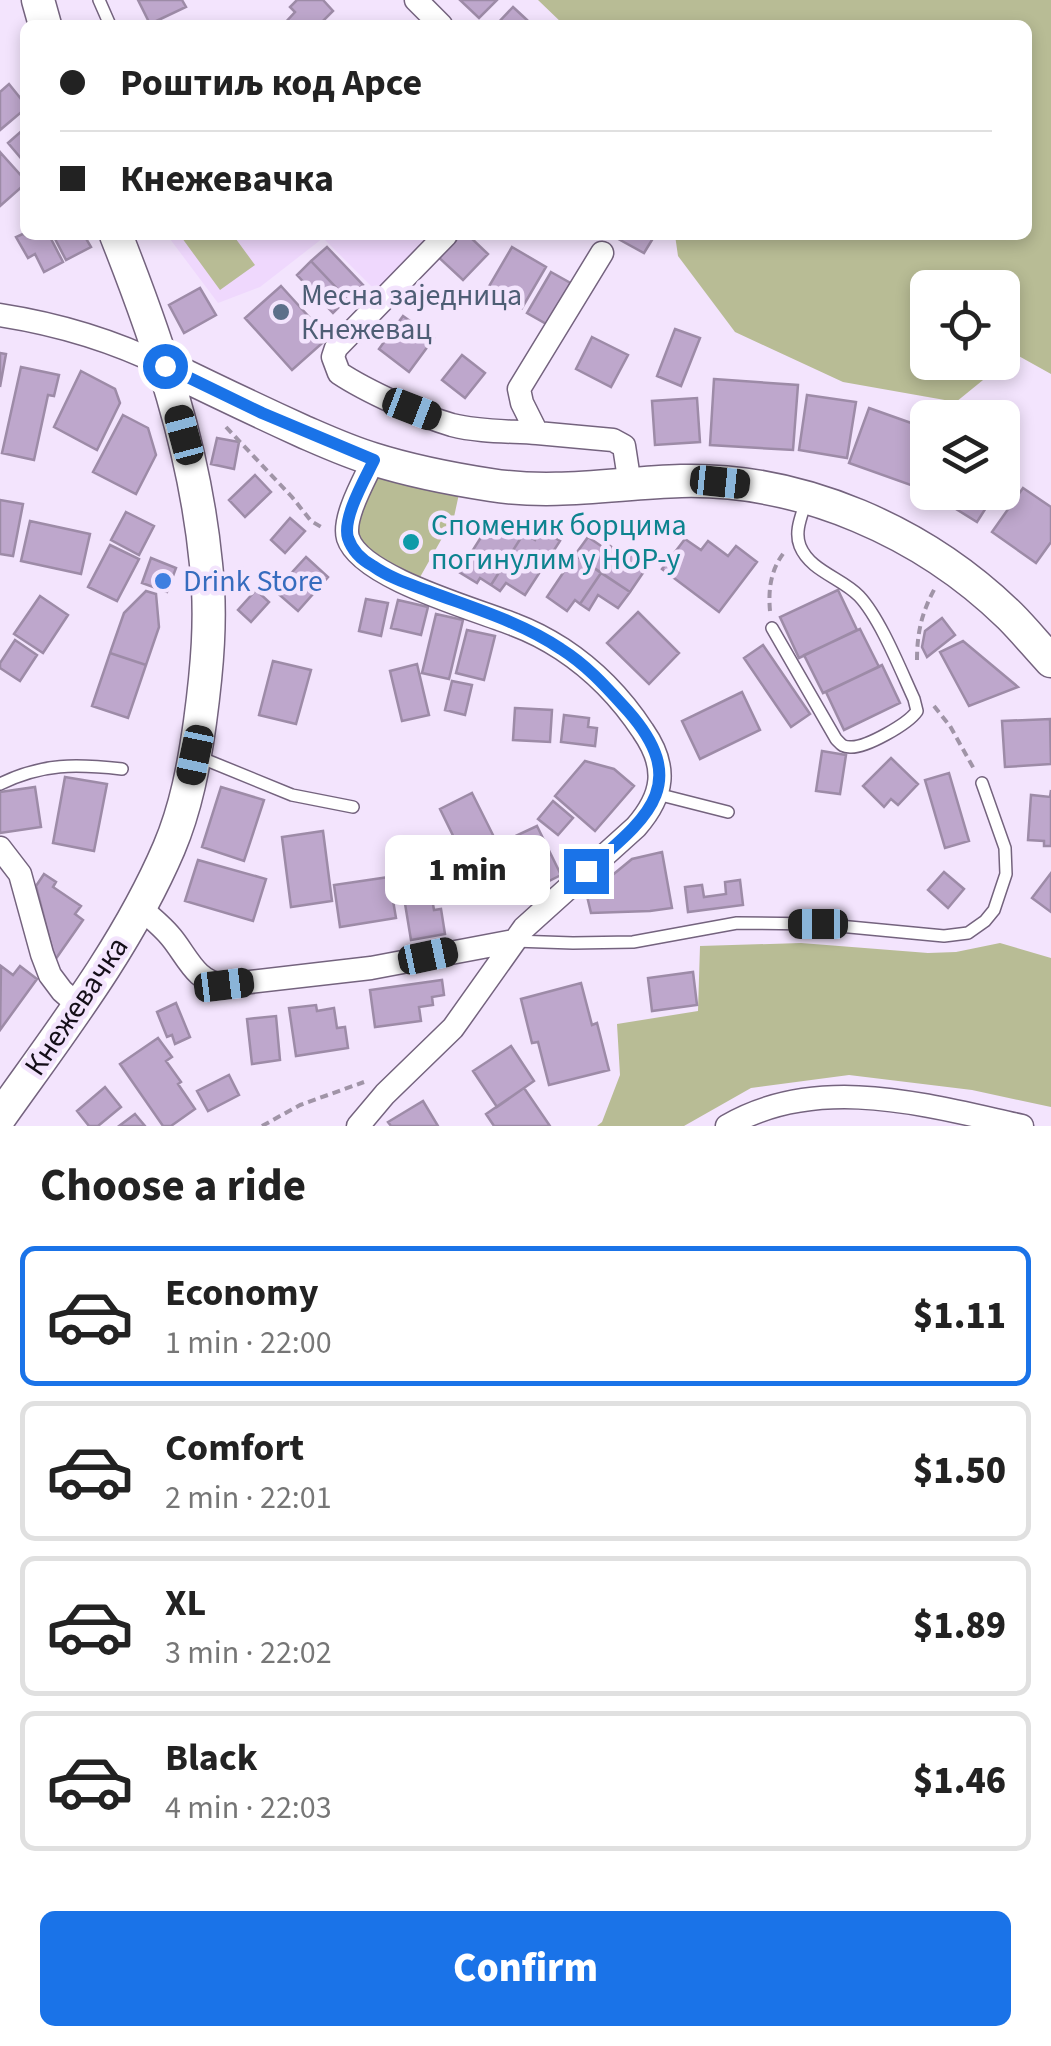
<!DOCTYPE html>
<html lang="en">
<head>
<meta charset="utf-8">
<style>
	:root { --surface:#fff; --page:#f6f6f6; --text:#222; --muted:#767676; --line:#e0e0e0; --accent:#1a73e8 }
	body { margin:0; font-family:"Source Sans 3",sans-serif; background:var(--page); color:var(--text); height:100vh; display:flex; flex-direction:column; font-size:38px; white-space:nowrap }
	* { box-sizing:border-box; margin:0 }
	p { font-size:32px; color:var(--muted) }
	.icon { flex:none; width:55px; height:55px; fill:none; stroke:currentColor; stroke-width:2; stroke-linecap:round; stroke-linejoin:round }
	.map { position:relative; height:1126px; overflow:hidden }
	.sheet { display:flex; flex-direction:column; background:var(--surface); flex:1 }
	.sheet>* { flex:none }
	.top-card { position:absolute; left:20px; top:20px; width:1012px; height:220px; border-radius:15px; box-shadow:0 5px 15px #0003; display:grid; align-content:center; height:220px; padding:0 40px; background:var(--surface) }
	.buttons { position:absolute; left:910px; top:270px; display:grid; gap:20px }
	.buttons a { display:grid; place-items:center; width:110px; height:110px; border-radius:15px; background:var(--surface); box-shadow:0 5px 15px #0003; font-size:50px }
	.end { position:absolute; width:45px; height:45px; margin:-22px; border:12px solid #1a73e8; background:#fff; box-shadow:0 0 0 5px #fff }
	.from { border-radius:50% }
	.bubble { position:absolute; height:70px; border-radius:15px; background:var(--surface); box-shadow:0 5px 15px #0003; font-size:32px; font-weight:800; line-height:70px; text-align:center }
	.car { position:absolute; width:30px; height:60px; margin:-30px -15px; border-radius:12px; box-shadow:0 0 8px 2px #0007; background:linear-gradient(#222 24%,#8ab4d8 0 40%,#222 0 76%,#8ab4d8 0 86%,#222 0) }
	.top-card b { display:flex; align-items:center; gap:35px; height:95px; font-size:38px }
	.top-card b+b { border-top:2px solid var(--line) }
	.top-card i { width:25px; height:25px; background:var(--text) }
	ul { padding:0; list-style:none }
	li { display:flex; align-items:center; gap:30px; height:140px; margin:0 20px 15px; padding:0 20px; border:5px solid var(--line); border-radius:15px }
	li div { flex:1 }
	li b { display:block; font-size:38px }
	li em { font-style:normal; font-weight:800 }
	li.current { border-color:var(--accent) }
	li>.icon { width:90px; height:90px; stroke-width:1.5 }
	h2 { padding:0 40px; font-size:45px; line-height:120px }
	.cta { display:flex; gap:20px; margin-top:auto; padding:20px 40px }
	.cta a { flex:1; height:115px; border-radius:15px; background:var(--accent); color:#fff; font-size:40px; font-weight:800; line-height:115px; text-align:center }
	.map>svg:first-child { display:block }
	.built { fill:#efd8fd }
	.green { fill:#b8bc95; fill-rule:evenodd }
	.building { fill:#bea7cc; stroke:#9d8ba7; stroke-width:2.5 }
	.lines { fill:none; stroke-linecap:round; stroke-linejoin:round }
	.lane-casing { stroke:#74637e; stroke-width:14 }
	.street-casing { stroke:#74637e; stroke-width:25 }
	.secondary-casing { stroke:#74637e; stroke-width:35 }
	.path { stroke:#a094a7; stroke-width:4; stroke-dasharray:8 5; stroke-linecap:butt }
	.lane { stroke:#fff; stroke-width:11 }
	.street { stroke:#fff; stroke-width:22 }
	.secondary { stroke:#fff; stroke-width:32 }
	.route { stroke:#1a73e8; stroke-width:12 }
	.service-dot { fill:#5c6f8a; stroke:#f3e4fd; stroke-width:4 }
	.culture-dot { fill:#0f9aa8; stroke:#f3e4fd; stroke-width:4 }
	.shop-dot { fill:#3f7fe0; stroke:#f3e4fd; stroke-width:4 }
	.labels { text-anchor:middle; stroke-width:9; stroke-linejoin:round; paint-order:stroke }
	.service-label { font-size:30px; fill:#4e5e75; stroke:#f3e4fd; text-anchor:start }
	.culture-label { font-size:30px; fill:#0d838f; stroke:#f3e4fd; text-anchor:start }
	.shop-label { font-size:30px; fill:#366cbe; stroke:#f3e4fd; text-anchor:start }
	.street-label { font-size:30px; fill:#140e18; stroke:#f3e4fd }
</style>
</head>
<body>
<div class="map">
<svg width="1051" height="1126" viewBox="0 0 1051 1126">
	<rect width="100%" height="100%" fill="#f3e4fd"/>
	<!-- built -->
	<path class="built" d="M 167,235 L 432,235 L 377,292 L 323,238 L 260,287 L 218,303 Z"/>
	<!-- green -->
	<path class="green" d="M 538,0 L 1051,0 L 1051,374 L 1015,354 L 956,402 L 843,382 L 735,332 L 678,256 L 675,235 L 1028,235 L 1028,25 L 564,25 ZM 928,288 L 1002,288 L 1002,362 L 928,362 Z
		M 186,235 L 233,235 L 255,265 L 220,290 L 182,238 Z
		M 374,459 L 462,480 L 454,517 L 415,586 L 351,543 Z
		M 801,943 L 928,953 L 956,952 L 1000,943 L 1051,958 L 1051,1107 L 972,1090 L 849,1075 L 751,1088 L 684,1126 L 597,1126 L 602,1122 L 620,1075 L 617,1024 L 698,1011 L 700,946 Z"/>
	<!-- building -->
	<path class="building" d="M 138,0 L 182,0 L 186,7 L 150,24 Z
		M 297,0 L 323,0 L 333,11 L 319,25 L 283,25 L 295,12 L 290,7 Z
		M 460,0 L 497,0 L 479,18 Z
		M 513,7 L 527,20 L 523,25 L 496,25 Z
		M 9,84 L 25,104 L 25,109 L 0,130 L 0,92 Z
		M 25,128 L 25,163 L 8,143 Z
		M 0,152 L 25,180 L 25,184 L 0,206 Z
		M 25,233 L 25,235 L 49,235 L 63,262 L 44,272 L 35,254 L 28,258 L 16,237 Z
		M 53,235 L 84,235 L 91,247 L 66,260 Z
		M 451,235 L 468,235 L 488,254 L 463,280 L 434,253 Z
		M 611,235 L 655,235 L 644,253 Z
		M 327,247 L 363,285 L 347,299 L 311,261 Z
		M 512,247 L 546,267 L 522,308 L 488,288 Z
		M 311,261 L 347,299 L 333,313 L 297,275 Z
		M 551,272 L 574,285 L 550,326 L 527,313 Z
		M 281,286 L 328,338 L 292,370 L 245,318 Z
		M 200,288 L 216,315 L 184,333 L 169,305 Z
		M 403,316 L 434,338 L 409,372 L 379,349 Z
		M 675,329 L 700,338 L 681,386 L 657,376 Z
		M 592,337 L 628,355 L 611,387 L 576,369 Z
		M 0,353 L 6,354 L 0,387 Z
		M 462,355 L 485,373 L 465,398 L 442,380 Z
		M 21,367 L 59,375 L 54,396 L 48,395 L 34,460 L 2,453 Z
		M 81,371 L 115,389 L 120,403 L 97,450 L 54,427 Z
		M 714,379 L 798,385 L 793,450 L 710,445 Z
		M 807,395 L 856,402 L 847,458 L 799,450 Z
		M 697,398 L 700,442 L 655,445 L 652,401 Z
		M 869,408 L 928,429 L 928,465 L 919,488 L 849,463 Z
		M 123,415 L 148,428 L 156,455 L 136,494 L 93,472 Z
		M 217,438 L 239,442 L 234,469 L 211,464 Z
		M 1002,455 L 1015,463 L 1002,482 Z
		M 255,475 L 271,492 L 245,517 L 229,500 Z
		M 1023,488 L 1051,507 L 1051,542 L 1036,563 L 992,532 Z
		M 937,492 L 996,492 L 977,522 L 935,496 Z
		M 0,500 L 23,504 L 13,556 L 0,554 Z
		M 126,512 L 154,526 L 139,555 L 111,540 Z
		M 290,518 L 305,531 L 285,553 L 271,540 Z
		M 30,521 L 90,534 L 81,574 L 21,561 Z
		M 490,523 L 509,535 L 514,527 L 524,533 L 491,585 L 480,578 L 477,583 L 459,572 Z
		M 541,529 L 560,541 L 525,595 L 506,583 L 500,591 L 491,585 L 524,533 L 535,540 Z
		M 588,537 L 607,550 L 610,546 L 627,557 L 631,551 L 649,564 L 630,592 L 575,555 Z
		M 685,539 L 701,550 L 708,541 L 728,556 L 736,546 L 757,562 L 719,612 L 662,569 Z
		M 110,545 L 139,559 L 117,601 L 88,587 Z
		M 575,555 L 601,573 L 580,604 L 575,600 L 567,611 L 547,597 Z
		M 306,557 L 328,577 L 298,611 L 275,591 Z
		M 151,558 L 176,568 L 167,592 L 142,583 Z
		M 601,573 L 630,592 L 618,608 L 598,595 L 589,610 L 580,604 Z
		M 256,590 L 269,602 L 251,622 L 238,610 Z
		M 838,590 L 857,630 L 799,658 L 780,617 Z
		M 146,591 L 156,594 L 159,627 L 146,665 L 110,653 L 124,613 Z
		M 40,596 L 68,615 L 43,653 L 14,634 Z
		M 366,599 L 388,603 L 381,636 L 359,631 Z
		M 398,600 L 428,607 L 421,635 L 391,628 Z
		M 638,612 L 679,653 L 649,684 L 607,643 Z
		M 436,614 L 463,620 L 449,679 L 422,673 Z
		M 942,618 L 955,635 L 927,657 L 922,647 L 925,631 Z
		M 860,629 L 879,667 L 823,693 L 804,655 Z
		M 467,630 L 495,636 L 484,680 L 456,673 Z
		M 15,640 L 37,655 L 20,681 L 0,668 L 0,663 Z
		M 963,641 L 1018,687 L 969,706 L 940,652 Z
		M 763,645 L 810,714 L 791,727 L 744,658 Z
		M 110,653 L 146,665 L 128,718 L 92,706 Z
		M 273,661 L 311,670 L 296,724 L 259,715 Z
		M 417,664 L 429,715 L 402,721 L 390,671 Z
		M 882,665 L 900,703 L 844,730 L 826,692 Z
		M 452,681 L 472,685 L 465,715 L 445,710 Z
		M 742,692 L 760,730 L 700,759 L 682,721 Z
		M 515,708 L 552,710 L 550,742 L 513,740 Z
		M 564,715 L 589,718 L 588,727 L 597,728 L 595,746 L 561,742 Z
		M 1050,719 L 1051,764 L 1005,767 L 1002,721 Z
		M 822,751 L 846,755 L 840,794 L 816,791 Z
		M 891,758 L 918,784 L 898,805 L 891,799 L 884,807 L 863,786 Z
		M 585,761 L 614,769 L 634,786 L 595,831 L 555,796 Z
		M 949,773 L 969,841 L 945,848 L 925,780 Z
		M 65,777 L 107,784 L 94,851 L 53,843 Z
		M 35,787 L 41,827 L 0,833 L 0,792 Z
		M 221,787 L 264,800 L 244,861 L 202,847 Z
		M 1051,790 L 1051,846 L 1044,846 L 1044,841 L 1028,840 L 1031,795 L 1050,797 Z
		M 472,793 L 510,869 L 470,889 L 455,860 L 463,856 L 440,809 Z
		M 553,801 L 573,818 L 558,835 L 538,819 Z
		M 537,826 L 561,875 L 535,888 L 511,838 Z
		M 323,831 L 332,901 L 291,907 L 282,837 Z
		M 416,846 L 422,881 L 429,880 L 434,910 L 441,909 L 445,934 L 411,940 L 396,849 Z
		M 662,852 L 672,908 L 650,911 L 591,913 L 587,896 L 632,859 Z
		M 198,860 L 266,879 L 253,921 L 185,901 Z
		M 944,872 L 964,889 L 948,908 L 928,890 Z
		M 1051,873 L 1051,912 L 1032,898 Z
		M 44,874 L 56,882 L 53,887 L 81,906 L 75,914 L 83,920 L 55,960 L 36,886 Z
		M 389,877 L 396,918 L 340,927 L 334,885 Z
		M 740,880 L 743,905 L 688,912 L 685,887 L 702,885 L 704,897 L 726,894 L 725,882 Z
		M 1,966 L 13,975 L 20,966 L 37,979 L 0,1030 Z
		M 693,972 L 697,1005 L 652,1011 L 648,978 Z
		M 442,980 L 444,995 L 432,997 L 433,1005 L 419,1007 L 421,1021 L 375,1027 L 370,990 Z
		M 581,983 L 592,1025 L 597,1023 L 609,1070 L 549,1085 L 538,1042 L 532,1043 L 521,999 Z
		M 176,1003 L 190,1037 L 175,1044 L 172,1035 L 167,1037 L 157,1012 Z
		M 316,1005 L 317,1011 L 334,1008 L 337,1028 L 345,1027 L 348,1048 L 296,1056 L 289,1008 Z
		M 276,1016 L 280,1060 L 252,1064 L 247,1019 Z
		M 158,1038 L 172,1057 L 166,1061 L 181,1082 L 178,1084 L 195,1109 L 171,1126 L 163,1126 L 120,1064 Z
		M 511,1046 L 534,1081 L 497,1107 L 473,1071 Z
		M 229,1075 L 239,1095 L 208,1111 L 197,1091 Z
		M 105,1087 L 121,1107 L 98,1126 L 89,1126 L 77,1111 Z
		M 524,1088 L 550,1126 L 494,1126 L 486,1114 Z
		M 423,1101 L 438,1126 L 391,1126 L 388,1122 Z
		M 135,1114 L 145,1126 L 119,1126 Z"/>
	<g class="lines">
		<!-- lane casing -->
		<g class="lane-casing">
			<path id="lane" d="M 99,0 L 110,25
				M 772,628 L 836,739 C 841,744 842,747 850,747 C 866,748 908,724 917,711 L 914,699 C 901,671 880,618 859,596 C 842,578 810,571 800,546 C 794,531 802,515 806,501
				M 199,757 L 292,795 L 353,807
				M 0,784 C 43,763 76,764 122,769
				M 657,794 L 728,812
				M 514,941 L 573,943 L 633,942 L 737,923 L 818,924 L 944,936 L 968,933 L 985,921 L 994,910 L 1006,874 L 1005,848 L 982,783"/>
		</g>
		<!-- street casing -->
		<g class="street-casing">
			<path id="street" d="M 416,0 L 441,25
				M 446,235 L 336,348 L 333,357 L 339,373 C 366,391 421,416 452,425 C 479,432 509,431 537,433
				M 602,253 L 519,389 L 522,403 L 537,433 L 613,440 L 624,446 L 630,485
				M 0,315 C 58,324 112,340 165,366
				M 0,848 L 20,874 L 42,954 L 50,975 L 62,991 L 78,1005
				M 140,908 C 151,917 162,926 171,937 C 187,956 196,983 224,985 L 371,968 L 514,941
				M 358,1126 L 385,1094 L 453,1028 L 524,928 L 636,827 C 664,795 668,767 643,731 C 622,699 594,670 562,649 C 548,640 531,631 515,625 C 476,609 361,578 348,538 C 342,518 365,479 374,459
				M 727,1126 C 818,1073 926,1105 1022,1126"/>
		</g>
		<!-- secondary casing -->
		<g class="secondary-casing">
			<path id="secondary" d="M 38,0 L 45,25
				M 165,366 C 210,388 256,410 302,431 C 325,441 349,452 373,459 C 411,471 452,479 491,485 C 555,495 617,483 681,481 C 802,478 924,532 1010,616 C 1024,630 1037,646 1051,661
				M 0,1117 C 61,1031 127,946 169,848 C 186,808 194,765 200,722 C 207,670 212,617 206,564 C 195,449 158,341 116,235"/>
		</g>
		<!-- path -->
		<path class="path" d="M 226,427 L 292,497 L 311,521 L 323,528
			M 770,611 C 768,588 771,568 786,550
			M 917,660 C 917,632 922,612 935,588
			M 934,706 L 950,726 L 974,769
			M 262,1126 L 300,1105 L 364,1082"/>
		<!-- lane -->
		<use href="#lane" class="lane"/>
		<!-- street -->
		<use href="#street" class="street"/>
		<!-- secondary -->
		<use href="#secondary" class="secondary"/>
	</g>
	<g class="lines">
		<!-- route -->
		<path class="route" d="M 165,366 L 262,413 L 374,460 C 365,479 342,518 348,538 C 352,550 362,560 373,566 C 390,578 409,584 428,591 C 473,608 521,622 561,649 C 588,666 607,688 628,711 C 694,786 644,820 586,871"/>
	</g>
	<!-- markers -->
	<circle class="service-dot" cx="281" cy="312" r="10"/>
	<circle class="culture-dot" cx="411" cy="542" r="10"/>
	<circle class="shop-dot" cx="163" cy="581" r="10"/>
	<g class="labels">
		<!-- service labels -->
		<g class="service-label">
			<text x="301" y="305">Месна заједница<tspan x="301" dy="34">Кнежевац</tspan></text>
		</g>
		<!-- culture labels -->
		<g class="culture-label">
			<text x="431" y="535">Споменик борцима<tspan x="431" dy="34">погинулим у НОР-у</tspan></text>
		</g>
		<!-- shop labels -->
		<g class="shop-label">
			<text x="183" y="591">Drink Store</text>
		</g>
		<!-- street labels -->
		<g class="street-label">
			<text transform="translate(76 1006) rotate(-56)" y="10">Кнежевачка</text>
		</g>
	</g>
</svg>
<div class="buttons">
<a><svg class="icon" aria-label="locate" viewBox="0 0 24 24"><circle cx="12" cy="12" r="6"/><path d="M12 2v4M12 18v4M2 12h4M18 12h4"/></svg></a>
<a><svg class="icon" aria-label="layers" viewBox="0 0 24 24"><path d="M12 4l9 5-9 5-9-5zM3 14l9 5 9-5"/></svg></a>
</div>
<i class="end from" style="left:165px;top:366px"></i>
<i class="end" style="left:586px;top:871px"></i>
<div class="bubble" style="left:385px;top:835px;width:165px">1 min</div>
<i class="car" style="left:412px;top:409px;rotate:111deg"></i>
<i class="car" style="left:184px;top:435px;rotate:345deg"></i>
<i class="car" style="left:720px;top:482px;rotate:96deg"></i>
<i class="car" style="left:195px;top:755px;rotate:192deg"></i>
<i class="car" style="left:818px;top:924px;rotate:270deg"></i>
<i class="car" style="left:428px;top:956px;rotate:78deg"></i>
<i class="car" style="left:224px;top:985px;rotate:83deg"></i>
<div class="top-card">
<b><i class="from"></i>Роштиљ код Арсе</b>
<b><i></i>Кнежевачка</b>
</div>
</div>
<section class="sheet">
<h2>Choose a ride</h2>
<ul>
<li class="current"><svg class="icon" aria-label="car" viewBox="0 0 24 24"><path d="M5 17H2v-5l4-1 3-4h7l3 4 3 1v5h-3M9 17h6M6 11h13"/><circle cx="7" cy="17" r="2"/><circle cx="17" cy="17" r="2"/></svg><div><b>Economy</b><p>1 min · 22:00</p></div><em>$1.11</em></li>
<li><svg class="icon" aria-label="car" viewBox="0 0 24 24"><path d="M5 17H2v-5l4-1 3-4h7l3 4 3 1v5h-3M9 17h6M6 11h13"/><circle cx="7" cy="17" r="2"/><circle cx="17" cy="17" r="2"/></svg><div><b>Comfort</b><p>2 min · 22:01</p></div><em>$1.50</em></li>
<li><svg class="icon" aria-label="car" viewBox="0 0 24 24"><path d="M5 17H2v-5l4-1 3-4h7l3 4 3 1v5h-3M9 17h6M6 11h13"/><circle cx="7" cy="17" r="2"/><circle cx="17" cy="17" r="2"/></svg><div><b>XL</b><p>3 min · 22:02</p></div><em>$1.89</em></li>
<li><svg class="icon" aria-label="car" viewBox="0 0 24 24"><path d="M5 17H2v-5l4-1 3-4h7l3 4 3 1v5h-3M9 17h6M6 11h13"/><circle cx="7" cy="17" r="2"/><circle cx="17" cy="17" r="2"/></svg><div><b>Black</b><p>4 min · 22:03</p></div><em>$1.46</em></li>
</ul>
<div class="cta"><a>Confirm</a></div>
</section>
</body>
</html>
